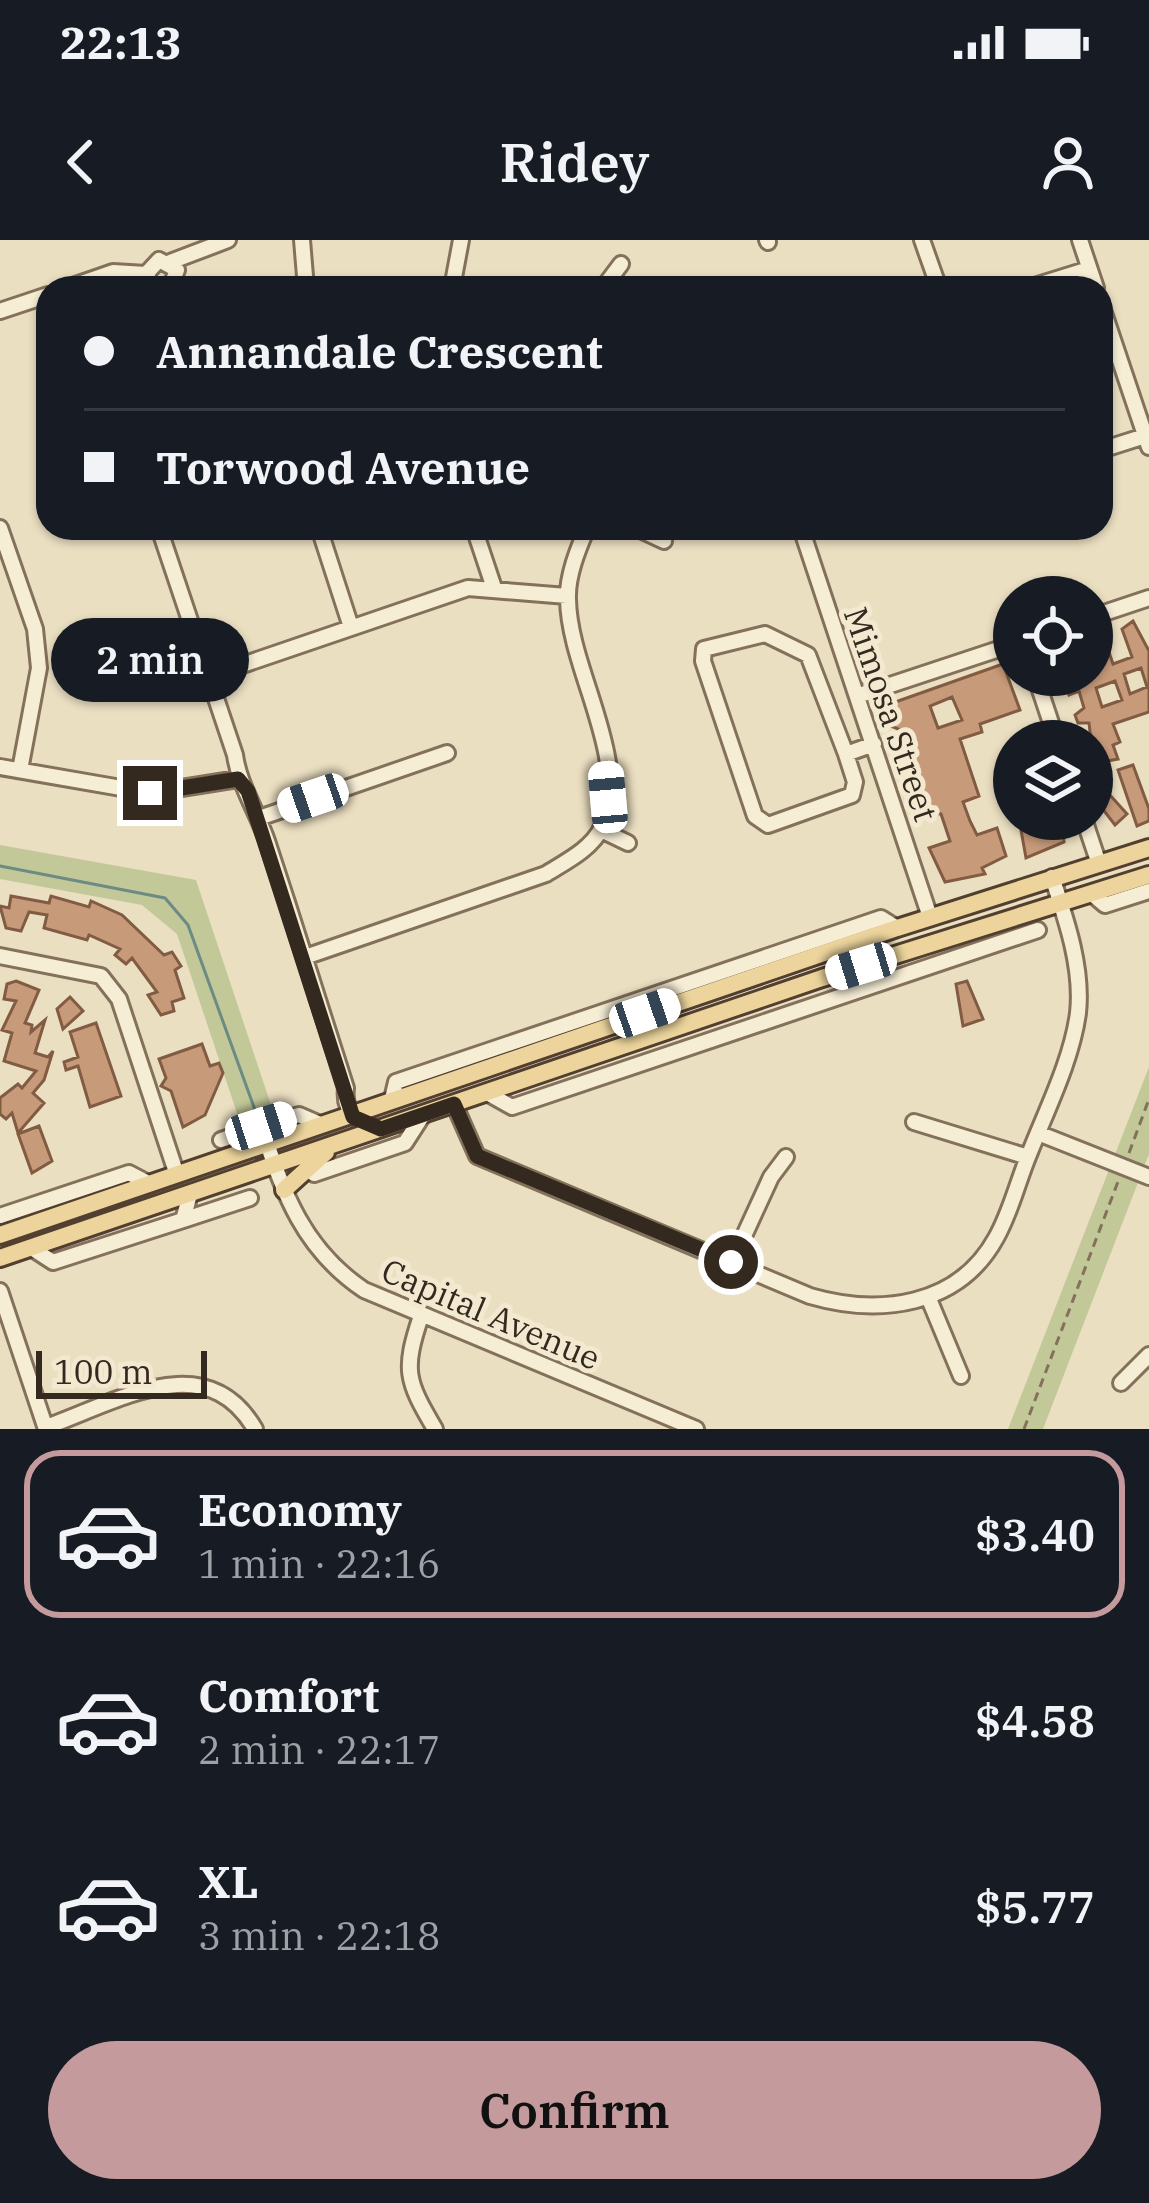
<!DOCTYPE html>
<html lang="en">
<head>
<meta charset="utf-8">
<style>
	:root { --surface:#171b24; --page:#242831; --text:#f1f3f6; --muted:#9ea1a6; --line:#363941; --accent:#c59a9c }
	body { margin:0; font-family:"IBM Plex Serif",serif; background:var(--page); color:var(--text); height:100vh; display:flex; flex-direction:column; font-size:45px; white-space:nowrap }
	* { box-sizing:border-box; margin:0 }
	p { font-size:39px; color:var(--muted) }
	.icon { flex:none; width:66px; height:66px; fill:none; stroke:currentColor; stroke-width:2; stroke-linecap:round; stroke-linejoin:round }
	.map { position:relative; height:1189px; overflow:hidden }
	.sheet { display:flex; flex-direction:column; background:var(--surface); flex:1 }
	.sheet>* { flex:none }
	.hud { position:absolute; left:36px; top:36px; width:1077px; height:264px; border-radius:36px; box-shadow:0 3px 9px #0004; display:grid; align-content:center; height:264px; padding:0 48px; background:var(--surface) }
	.fabs { position:absolute; left:993px; top:336px; display:grid; gap:24px }
	.fabs a { display:grid; place-items:center; width:120px; height:120px; border-radius:50%; background:var(--surface); box-shadow:0 3px 9px #0004; font-size:60px }
	.scale { position:absolute; left:36px; bottom:30px; width:171px; box-sizing:border-box; padding-left:12px; border:6px solid #34291e; border-top:0; font-size:33px; line-height:42px; white-space:nowrap; color:#34291e; -webkit-text-stroke:9px #f3e9d1; paint-order:stroke }
	.end { position:absolute; width:54px; height:54px; margin:-27px; border:15px solid #34291e; background:#fff; box-shadow:0 0 0 6px #fff }
	.from { border-radius:50% }
	.bubble { position:absolute; height:84px; border-radius:42px; background:var(--surface); box-shadow:0 3px 9px #0004; font-size:39px; font-weight:600; line-height:84px; text-align:center }
	.car { position:absolute; width:36px; height:72px; margin:-36px -18px; border-radius:15px; box-shadow:0 0 9px 3px #0007; background:linear-gradient(#fff 24%,#345 0 40%,#fff 0 76%,#345 0 86%,#fff 0) }
	.hud b { display:flex; align-items:center; gap:42px; height:114px; font-size:45px }
	.hud b+b { border-top:3px solid var(--line) }
	.hud i { width:30px; height:30px; background:var(--text) }
	ul { padding:21px 0 0; list-style:none }
	li { display:flex; align-items:center; gap:36px; height:168px; margin:0 24px 18px; padding:0 24px; border:6px solid transparent; border-radius:36px }
	li div { flex:1 }
	li b { display:block; font-size:45px }
	li em { font-style:normal; font-weight:600 }
	li.active { border-color:var(--accent) }
	li>.icon { width:108px; height:108px; stroke-width:1.5 }
	.action { display:flex; gap:24px; margin-top:auto; padding:24px 48px }
	.action a { flex:1; height:138px; border-radius:72px; background:var(--accent); color:#111; font-size:48px; font-weight:600; line-height:138px; text-align:center }
	.status { display:flex; justify-content:space-between; align-items:center; height:84px; padding:0 60px; background:var(--surface); direction:ltr }
	.status svg { height:33px; fill:currentColor }
	header { display:flex; justify-content:space-between; align-items:center; height:156px; padding:0 48px; background:var(--surface); font-size:54px; font-weight:600 }
	.map>svg:first-child { display:block }
	.green { fill:#c2c897 }
	.lines { fill:none; stroke-linecap:round; stroke-linejoin:round }
	.stream { stroke:#6c8b84; stroke-width:3 }
	.building { fill:#c79b7a; stroke:#815b42; stroke-width:3; fill-rule:evenodd }
	.minor-casing { stroke:#84715b; stroke-width:20 }
	.major-casing { stroke:#523f2f; stroke-width:22 }
	.path { stroke:#84715b; stroke-width:3; stroke-dasharray:9 6; stroke-linecap:butt }
	.minor { stroke:#f6edd5; stroke-width:14 }
	.major { stroke:#ecd49c; stroke-width:16 }
	.route { stroke:#34291e; stroke-width:15 }
	.labels { text-anchor:middle; stroke-width:10; stroke-linejoin:round; paint-order:stroke }
	.street-label { font-size:33px; fill:#34291e; stroke:#f3e9d1 }
</style>
</head>
<body>
<div class="status"><b>22:13</b><svg viewBox="0 0 49 12"><path d="M0 12V9h3v3zM5 12V6h3v6zM10 12V3h3v9zM15 12V0h3v12zM26 1h20v11H26zM47 4h2v5h-2z"/></svg></div>
<header><svg class="icon" aria-label="back" viewBox="0 0 24 24"><path d="M15 5l-7 7 7 7"/></svg>Ridey<svg class="icon" aria-label="person" viewBox="0 0 24 24"><circle cx="12" cy="8" r="4"/><path d="M4 21q1-7 8-7t8 7"/></svg></header>
<div class="map">
<svg width="1149" height="1189" viewBox="0 0 1149 1189">
	<rect width="100%" height="100%" fill="#ebdfc2"/>
	<!-- green -->
	<path class="green" d="M 0,605 L 196,640 L 273,871 L 240,882 L 177,694 L 142,665 L 0,639 Z
		M 1149,827 L 1149,914 L 1043,1189 L 1008,1189 Z"/>
	<g class="lines">
		<!-- stream -->
		<path class="stream" d="M 0,626 L 165,658 L 188,685 L 255,870"/>
	</g>
	<!-- building -->
	<path class="building" d="M 1133,381 L 1149,411 L 1149,472 L 1113,484 L 1120,502 L 1113,505 L 1118,519 L 1102,522 L 1097,508 L 1092,510 L 1089,483 L 1078,483 L 1075,475 L 1084,468 L 1079,451 L 1069,455 L 1064,439 L 1092,435 L 1092,398 L 1103,394 L 1113,424 L 1132,417 L 1122,389 ZM 1141,428 L 1147,447 L 1130,454 L 1124,434 ZM 1115,441 L 1122,460 L 1102,467 L 1096,448 Z
		M 1003,424 L 1020,470 L 980,484 L 982,492 L 960,499 L 979,556 L 963,562 L 970,581 L 977,595 L 997,588 L 1006,616 L 982,628 L 985,634 L 945,642 L 929,608 L 950,601 L 941,574 L 921,572 L 903,491 L 891,486 L 884,466 ZM 952,457 L 962,480 L 938,488 L 930,466 Z
		M 1133,525 L 1149,569 L 1149,581 L 1137,586 L 1118,530 Z
		M 1109,554 L 1127,574 L 1115,585 L 1098,563 Z
		M 1019,579 L 1037,579 L 1040,587 L 1062,580 L 1064,602 L 1026,618 Z
		M 11,656 L 49,663 L 51,656 L 89,667 L 91,661 L 122,675 L 164,715 L 172,712 L 181,726 L 175,730 L 184,758 L 172,762 L 174,771 L 161,775 L 148,755 L 157,752 L 132,718 L 126,724 L 115,715 L 120,709 L 89,695 L 87,700 L 44,688 L 47,675 L 29,672 L 21,691 L 6,688 L 0,666 L 9,668 Z
		M 16,741 L 39,750 L 25,783 L 32,785 L 31,792 L 45,780 L 35,813 L 48,817 L 53,811 L 44,840 L 33,853 L 44,863 L 18,893 L 12,873 L 6,879 L 0,874 L 0,858 L 18,844 L 22,848 L 36,831 L 4,821 L 12,793 L 2,790 L 16,761 L 4,759 L 7,744 Z
		M 967,741 L 983,779 L 963,786 L 956,744 Z
		M 70,757 L 83,771 L 63,789 L 57,769 Z
		M 96,783 L 121,856 L 90,867 L 78,826 L 66,830 L 64,822 L 78,817 L 70,792 Z
		M 202,804 L 210,826 L 219,823 L 223,833 L 205,875 L 183,887 L 171,851 L 161,846 L 166,838 L 159,819 Z
		M 39,886 L 52,921 L 32,933 L 18,894 Z"/>
	<g class="lines">
		<!-- minor casing -->
		<g class="minor-casing">
			<path id="minor" d="M 302,0 L 306,48
				M 767,0 L 768,2
				M 922,0 L 939,48
				M 1080,0 L 1096,48
				M 170,22 L 228,0
				M 67,48 L 113,32 L 146,34
				M 154,48 L 146,34 L 159,20 L 177,30 L 170,48
				M 452,48 L 461,0
				M 603,48 L 621,24
				M 1028,48 L 1089,29
				M 1101,64 L 1149,207
				M 0,71 L 48,55
				M 1101,210 L 1145,196
				M 0,288 L 35,389 L 39,428 L 20,530
				M 159,288 L 235,515 C 239,545 257,571 267,601 C 294,683 320,765 346,848 C 343,874 358,882 381,889
				M 319,288 L 351,387
				M 474,288 L 494,348
				M 636,288 L 664,301
				M 801,288 L 930,677
				M 1092,377 L 1149,358
				M 1035,435 L 1057,501
				M 210,436 L 468,348 L 567,356
				M 857,456 L 1014,404
				M 846,514 L 808,415 L 765,394 L 704,409 L 703,421 L 755,576 L 768,585 L 852,555 L 855,542 L 846,514 L 874,504
				M 0,527 L 150,553 L 238,539
				M 259,578 L 447,513
				M 1084,579 L 1099,624
				M 601,590 L 628,603
				M 1092,654 L 1105,665 L 1149,651
				M 0,716 L 101,736 L 119,759 L 177,935
				M 305,717 L 546,634 C 565,622 592,609 602,587 C 631,517 569,431 568,359 C 567,336 578,309 587,288
				M 487,853 L 512,867 L 1038,690
				M 392,859 L 396,842 L 881,678 L 897,688
				M 454,864 L 477,916 L 810,1056 C 879,1076 958,1067 996,998 C 1011,972 1018,940 1030,912 C 1047,869 1072,819 1078,773 C 1083,728 1066,679 1052,637
				M 914,882 L 1028,917
				M 261,886 L 299,875 L 322,885
				M 1038,893 L 1149,937
				M 221,900 L 261,886 C 284,954 303,1009 364,1050 L 696,1189
				M 314,934 L 405,903 L 423,875
				M 0,976 L 129,933 L 150,944
				M 183,980 L 250,958
				M 30,1007 L 53,1022 L 183,980 L 190,954
				M 732,1022 L 771,937 L 786,917
				M 0,1051 L 46,1189
				M 929,1059 L 961,1136
				M 421,1076 C 403,1130 406,1140 435,1189
				M 1121,1143 L 1149,1115
				M 46,1187 C 117,1162 206,1105 255,1189"/>
		</g>
		<!-- major casing -->
		<g class="major-casing">
			<path id="major" d="M 284,950 L 326,912
				M 0,995 L 897,688 L 1149,608
				M 0,1018 L 822,738 L 1149,635"/>
		</g>
		<!-- path -->
		<path class="path" d="M 1129,913 L 1149,859
			M 1024,1189 L 1119,939"/>
		<!-- minor -->
		<use href="#minor" class="minor"/>
		<!-- major -->
		<use href="#major" class="major"/>
	</g>
	<g class="lines">
		<!-- route -->
		<path class="route" d="M 150,553 L 238,539 L 248,551 L 353,877 L 381,889 L 454,864 L 477,916 L 731,1022"/>
	</g>
	<g class="labels">
		<!-- street labels -->
		<g class="street-label">
			<text transform="translate(891 474) rotate(71)" y="12">Mimosa Street</text>
			<text transform="translate(491 1074) rotate(23)" y="12">Capital Avenue</text>
		</g>
	</g>
</svg>
<div class="fabs">
<a><svg class="icon" aria-label="locate" viewBox="0 0 24 24"><circle cx="12" cy="12" r="6"/><path d="M12 2v4M12 18v4M2 12h4M18 12h4"/></svg></a>
<a><svg class="icon" aria-label="layers" viewBox="0 0 24 24"><path d="M12 4l9 5-9 5-9-5zM3 14l9 5 9-5"/></svg></a>
</div>
<div class="scale">100 m</div>
<i class="end from" style="left:731px;top:1022px"></i>
<i class="end" style="left:150px;top:553px"></i>
<div class="bubble" style="left:51px;top:378px;width:198px">2 min</div>
<i class="car" style="left:608px;top:557px;rotate:355deg"></i>
<i class="car" style="left:313px;top:558px;rotate:251deg"></i>
<i class="car" style="left:861px;top:726px;rotate:253deg"></i>
<i class="car" style="left:645px;top:773px;rotate:71deg"></i>
<i class="car" style="left:261px;top:886px;rotate:72deg"></i>
<div class="hud">
<b><i class="from"></i>Annandale Crescent</b>
<b><i></i>Torwood Avenue</b>
</div>
</div>
<section class="sheet">
<ul>
<li class="active"><svg class="icon" aria-label="car" viewBox="0 0 24 24"><path d="M5 17H2v-5l4-1 3-4h7l3 4 3 1v5h-3M9 17h6M6 11h13"/><circle cx="7" cy="17" r="2"/><circle cx="17" cy="17" r="2"/></svg><div><b>Economy</b><p>1 min · 22:16</p></div><em>$3.40</em></li>
<li><svg class="icon" aria-label="car" viewBox="0 0 24 24"><path d="M5 17H2v-5l4-1 3-4h7l3 4 3 1v5h-3M9 17h6M6 11h13"/><circle cx="7" cy="17" r="2"/><circle cx="17" cy="17" r="2"/></svg><div><b>Comfort</b><p>2 min · 22:17</p></div><em>$4.58</em></li>
<li><svg class="icon" aria-label="car" viewBox="0 0 24 24"><path d="M5 17H2v-5l4-1 3-4h7l3 4 3 1v5h-3M9 17h6M6 11h13"/><circle cx="7" cy="17" r="2"/><circle cx="17" cy="17" r="2"/></svg><div><b>XL</b><p>3 min · 22:18</p></div><em>$5.77</em></li>
</ul>
<div class="action"><a>Confirm</a></div>
</section>
</body>
</html>
